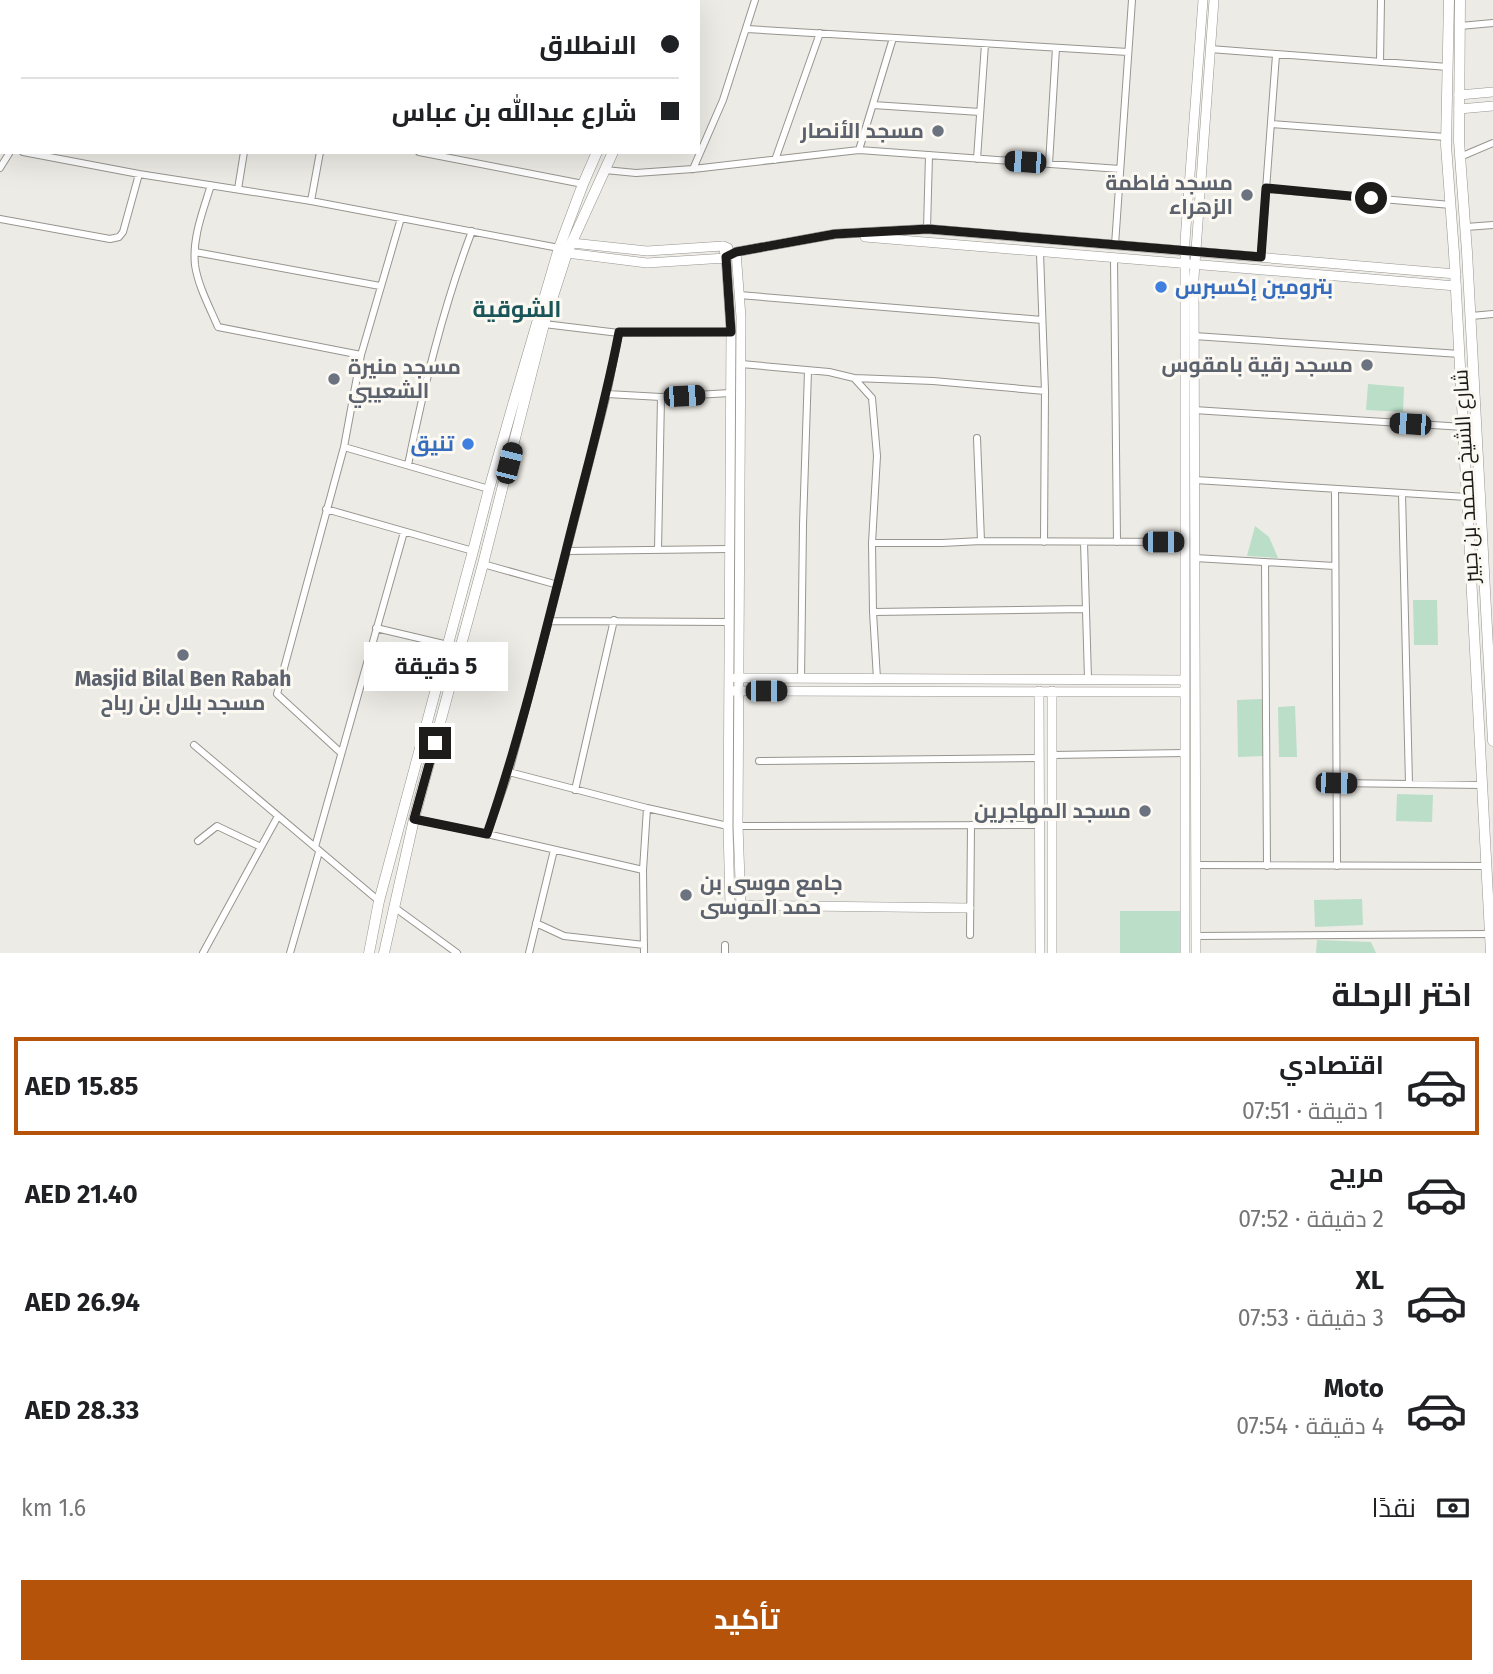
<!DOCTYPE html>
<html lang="ar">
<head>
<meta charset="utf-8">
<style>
	:root { --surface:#fff; --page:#f2f2f2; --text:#202124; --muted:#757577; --line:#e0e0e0; --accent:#b45309 }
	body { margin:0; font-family:"Fira Sans",Cairo,sans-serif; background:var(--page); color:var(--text); direction:rtl; height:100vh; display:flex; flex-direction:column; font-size:26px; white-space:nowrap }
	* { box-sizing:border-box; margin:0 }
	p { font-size:23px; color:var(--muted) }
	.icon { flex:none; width:38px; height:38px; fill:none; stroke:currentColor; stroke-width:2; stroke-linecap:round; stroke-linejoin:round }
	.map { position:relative; height:953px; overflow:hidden; direction:ltr }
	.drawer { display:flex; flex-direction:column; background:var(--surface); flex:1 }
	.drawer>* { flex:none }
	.hud { position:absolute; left:0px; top:0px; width:700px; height:154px; box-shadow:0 7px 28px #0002; direction:rtl; display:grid; align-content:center; height:154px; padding:0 21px; background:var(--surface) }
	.end { position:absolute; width:32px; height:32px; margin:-16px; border:9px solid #1d1c1a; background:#fff; box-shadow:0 0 0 4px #fff }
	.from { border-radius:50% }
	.bubble { position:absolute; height:49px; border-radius:0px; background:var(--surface); box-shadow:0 7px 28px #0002; font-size:23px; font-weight:700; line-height:49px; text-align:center; direction:rtl }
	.car { position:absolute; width:21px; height:42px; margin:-21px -10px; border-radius:9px; box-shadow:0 0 5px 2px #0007; background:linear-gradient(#222 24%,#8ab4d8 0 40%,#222 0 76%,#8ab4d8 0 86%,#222 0) }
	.hud b { display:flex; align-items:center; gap:24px; height:66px; font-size:26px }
	.hud b+b { border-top:2px solid var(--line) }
	.hud i { width:18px; height:18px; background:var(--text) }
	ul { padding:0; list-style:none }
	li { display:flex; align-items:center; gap:21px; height:98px; margin:0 14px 10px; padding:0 7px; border:4px solid transparent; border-radius:0px }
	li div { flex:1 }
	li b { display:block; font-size:26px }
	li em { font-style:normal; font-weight:700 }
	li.current { border-color:var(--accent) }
	li>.icon { width:63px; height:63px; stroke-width:1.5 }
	h2 { padding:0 21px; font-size:32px; line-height:84px }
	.pay { display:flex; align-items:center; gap:18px; height:77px; padding:0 21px; font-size:26px }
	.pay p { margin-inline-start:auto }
	.primary-button { display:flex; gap:14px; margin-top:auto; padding:14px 21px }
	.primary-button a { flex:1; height:80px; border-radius:0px; background:var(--accent); color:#fff; font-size:28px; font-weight:700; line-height:80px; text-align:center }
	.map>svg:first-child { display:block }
	.green { fill:#badec7 }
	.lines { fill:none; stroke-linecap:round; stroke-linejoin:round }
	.street-casing { stroke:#97958f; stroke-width:8 }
	.secondary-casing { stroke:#97958f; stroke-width:10 }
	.primary-casing { stroke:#97958f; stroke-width:11 }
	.street { stroke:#fff; stroke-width:6 }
	.secondary { stroke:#fff; stroke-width:9 }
	.primary { stroke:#fff; stroke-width:10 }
	.route { stroke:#1d1c1a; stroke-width:9 }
	.worship-dot { fill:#6b7280; stroke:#fbf9f2; stroke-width:2.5 }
	.shop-dot { fill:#3f7fe0; stroke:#fbf9f2; stroke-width:2.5 }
	.labels { text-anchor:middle; stroke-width:6; stroke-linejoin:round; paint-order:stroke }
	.worship-label { font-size:21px; font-weight:bold; fill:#5b616d; stroke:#fbf9f2; text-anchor:end }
	.shop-label { font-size:21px; font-weight:bold; fill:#366cbe; stroke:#fbf9f2; text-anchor:start }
	.street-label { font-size:21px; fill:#1d1c1a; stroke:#fbf9f2 }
	.neighbourhood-label { font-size:23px; font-weight:bold; fill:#1a555a; stroke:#fbf9f2 }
</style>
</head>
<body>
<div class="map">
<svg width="1493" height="953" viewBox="0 0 1493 953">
	<rect width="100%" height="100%" fill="#edebe5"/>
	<!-- green -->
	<path class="green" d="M 1368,384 L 1404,387 L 1403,412 L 1366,410 Z
		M 1255,526 L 1269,537 L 1278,558 L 1247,556 Z
		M 1413,600 L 1437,600 L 1438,645 L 1414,645 Z
		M 1262,699 L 1264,756 L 1238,757 L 1237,700 Z
		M 1295,706 L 1297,757 L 1279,757 L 1278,707 Z
		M 1397,794 L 1433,795 L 1432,822 L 1396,821 Z
		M 1362,899 L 1363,925 L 1315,927 L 1314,900 Z
		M 1120,911 L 1181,911 L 1181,953 L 1120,953 Z
		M 1317,940 L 1371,942 L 1376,953 L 1316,953 Z"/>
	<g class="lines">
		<!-- street casing -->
		<g class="street-casing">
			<path id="street" d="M 566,0 L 575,2
				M 147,2 L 148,0
				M 344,2 L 344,0
				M 404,2 L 405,0
				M 461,2 L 461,0
				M 582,2 L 583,0
				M 1460,26 L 1493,23
				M 747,29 L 1128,52
				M 1210,49 L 1448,67
				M 1380,62 L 1381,0
				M 873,105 L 980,112
				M 1271,124 L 1446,137
				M 859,150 L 893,38
				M 23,152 L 139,174 L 311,201 L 559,248
				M 419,152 L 583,184
				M 1460,157 L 1493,143
				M 977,159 L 985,44
				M 775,160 L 820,33
				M 1049,164 L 1056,48
				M 0,168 L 10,152
				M 693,169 L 723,100 L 755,0
				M 605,170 L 636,173 L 693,169 L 859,150 L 1120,169
				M 211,185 C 203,211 192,238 195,265 C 198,286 210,308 218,327 L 361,355
				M 238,189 L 244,152
				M 1266,189 L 1451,205
				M 311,201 L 320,152
				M 0,219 L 110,239 L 119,237 L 123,232 L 139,174
				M 1466,227 L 1493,225
				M 927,229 L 929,155
				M 1115,245 L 1132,0
				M 195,252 L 380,286
				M 1040,253 L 1045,391 L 1044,542
				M 1261,257 L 1276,55
				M 1114,259 L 1117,542
				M 739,295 L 1042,320
				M 1471,316 L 1493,314
				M 544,324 L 619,333 L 731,332
				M 1194,336 L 1460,354
				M 741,364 L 829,372 L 854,378 L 872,398 L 877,456 L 872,543 L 873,612 L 877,679
				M 854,378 L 933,381 L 1045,391
				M 607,394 L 661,397 L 730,393
				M 1194,410 L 1464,427
				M 977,438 L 981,541
				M 344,447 L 489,489
				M 408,465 C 424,385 443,307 472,231
				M 1195,480 L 1467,497
				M 1335,489 L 1337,866
				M 1402,493 L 1409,784
				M 326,509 L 473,551
				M 1084,542 L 1088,679
				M 872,543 L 942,543 L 981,541 L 1185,542
				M 658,550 L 661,397
				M 566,551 L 729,549
				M 1195,558 L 1335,566
				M 1265,562 L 1267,866
				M 483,564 L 558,585
				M 873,612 L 1086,609
				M 549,621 L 729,622
				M 376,628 L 448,645
				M 801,679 L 803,525 L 808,371
				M 194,745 L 379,901
				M 340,752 L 277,694 L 344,447 L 361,355 L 401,218
				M 1052,755 L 1185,753
				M 759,761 L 1039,758
				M 509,772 L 647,808 L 728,826
				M 1336,783 L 1482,785
				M 575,790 L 614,620
				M 414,819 L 487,834 L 643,870
				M 738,826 L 1040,825
				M 487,834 L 509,772 L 549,621 L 607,394 L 619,333
				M 198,841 L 217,826 L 261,847
				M 315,847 L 404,532
				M 1196,865 L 1486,866
				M 394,907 L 457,953
				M 536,923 L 564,936 L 644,945
				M 970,935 L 971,825
				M 1196,936 L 1490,934
				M 725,945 L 725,953
				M 203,953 L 278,816
				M 290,953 L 319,852
				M 529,953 L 554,850
				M 644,953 L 643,870 L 647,808"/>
		</g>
		<!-- secondary casing -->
		<g class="secondary-casing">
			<path id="secondary" d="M 1459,95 L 1493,92
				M 1459,109 L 1493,106
				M 865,237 L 1456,286
				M 572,243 L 647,251 L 723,246 L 728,248
				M 723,246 L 726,258 L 731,332 L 728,826 L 730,905 L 969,908
				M 736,252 L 741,317 L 738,826 L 741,907
				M 567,253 L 647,263 L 726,258 L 736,252 L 835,234 L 927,229 L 1456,274
				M 736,678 L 1185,680
				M 734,691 L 1185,692
				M 1039,691 L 1040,953
				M 1052,691 L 1052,953
				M 1185,953 L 1185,241 L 1203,0
				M 1196,953 L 1194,278 L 1214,0"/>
		</g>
		<!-- primary casing -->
		<g class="primary-casing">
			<path id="primary" d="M 1449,0 L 1446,145 L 1454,253 L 1491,953
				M 1460,0 L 1459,141 L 1467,252 L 1493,741
				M 659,2 L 659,0
				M 675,2 L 676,0
				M 369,953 L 379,901 L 473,551 L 489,489 L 512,408 L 559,248 L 583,184 L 597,152
				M 384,953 L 414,819 L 483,564 L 544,324 L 567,253 L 613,152"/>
		</g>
		<!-- street -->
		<use href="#street" class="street"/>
		<!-- secondary -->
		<use href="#secondary" class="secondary"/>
		<!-- primary -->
		<use href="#primary" class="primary"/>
	</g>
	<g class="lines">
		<!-- route -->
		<path class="route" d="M 435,743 L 414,819 L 487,834 C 519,741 542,646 566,551 C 584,478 605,406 619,332 L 731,332 L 726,257 L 736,252 L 835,234 L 928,229 L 1261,257 L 1266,188 L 1371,198"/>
	</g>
	<!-- markers -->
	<g class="worship-dot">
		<circle cx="938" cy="131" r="7"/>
		<circle cx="1247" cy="195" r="7"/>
		<circle cx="1367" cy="365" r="7"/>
		<circle cx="334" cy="379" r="7"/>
		<circle cx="183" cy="655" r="7"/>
		<circle cx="1145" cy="811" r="7"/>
		<circle cx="686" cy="895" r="7"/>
	</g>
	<g class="shop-dot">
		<circle cx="1161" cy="287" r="7"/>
		<circle cx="468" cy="444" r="7"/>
	</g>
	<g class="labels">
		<!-- worship labels -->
		<g class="worship-label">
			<text x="924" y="138">مسجد الأنصار</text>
			<text x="1233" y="190">مسجد فاطمة<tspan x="1233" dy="24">الزهراء</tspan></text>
			<text x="1353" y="372">مسجد رقية بامقوس</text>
			<text x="348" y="374" text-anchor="start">مسجد منيرة<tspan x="348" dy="24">الشعيبي</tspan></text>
			<text x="183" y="686" text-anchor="middle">Masjid Bilal Ben Rabah<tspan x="183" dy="24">مسجد بلال بن رباح</tspan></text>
			<text x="1131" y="818">مسجد المهاجرين</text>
			<text x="700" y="890" text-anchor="start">جامع موسى بن<tspan x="700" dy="24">حمد الموسى</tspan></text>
		</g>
		<!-- shop labels -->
		<g class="shop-label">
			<text x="1175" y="294">بترومين إكسبرس</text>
			<text x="454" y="451" text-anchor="end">تنيق</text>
		</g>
		<!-- street labels -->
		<g class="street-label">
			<text transform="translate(1466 476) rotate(-93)" y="7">شارع الشيخ محمد بن جبير</text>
		</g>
		<!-- neighbourhood labels -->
		<g class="neighbourhood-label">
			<text x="517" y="317">الشوقية</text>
		</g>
	</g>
</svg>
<i class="end from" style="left:1371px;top:198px"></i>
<i class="end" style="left:435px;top:743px"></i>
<div class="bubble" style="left:364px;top:642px;width:144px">5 دقيقة</div>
<i class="car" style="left:1025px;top:162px;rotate:274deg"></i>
<i class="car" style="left:684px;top:396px;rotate:87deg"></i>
<i class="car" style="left:1410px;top:424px;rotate:274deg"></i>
<i class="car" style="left:509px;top:463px;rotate:14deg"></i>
<i class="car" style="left:1163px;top:542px;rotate:90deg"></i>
<i class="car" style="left:766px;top:691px;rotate:90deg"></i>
<i class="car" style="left:1336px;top:783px;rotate:91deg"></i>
<div class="hud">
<b><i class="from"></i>الانطلاق</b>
<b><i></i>شارع عبدالله بن عباس</b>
</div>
</div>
<section class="drawer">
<h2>اختر الرحلة</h2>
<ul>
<li class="current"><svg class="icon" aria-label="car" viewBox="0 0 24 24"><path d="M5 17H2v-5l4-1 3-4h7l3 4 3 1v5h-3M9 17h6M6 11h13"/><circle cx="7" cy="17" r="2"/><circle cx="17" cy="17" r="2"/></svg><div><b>اقتصادي</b><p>1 دقيقة · 07:51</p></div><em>AED 15.85</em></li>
<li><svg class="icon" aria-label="car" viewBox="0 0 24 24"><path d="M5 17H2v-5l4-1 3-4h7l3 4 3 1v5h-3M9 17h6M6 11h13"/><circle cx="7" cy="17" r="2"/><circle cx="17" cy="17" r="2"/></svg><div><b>مريح</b><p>2 دقيقة · 07:52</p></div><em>AED 21.40</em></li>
<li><svg class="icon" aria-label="car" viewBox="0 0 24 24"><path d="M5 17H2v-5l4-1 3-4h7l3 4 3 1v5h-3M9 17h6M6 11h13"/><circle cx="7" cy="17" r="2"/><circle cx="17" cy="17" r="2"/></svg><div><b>XL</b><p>3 دقيقة · 07:53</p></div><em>AED 26.94</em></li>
<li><svg class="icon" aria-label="car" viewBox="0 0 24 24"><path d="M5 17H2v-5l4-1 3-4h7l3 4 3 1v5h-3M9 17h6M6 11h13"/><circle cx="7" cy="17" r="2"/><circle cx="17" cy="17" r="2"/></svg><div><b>Moto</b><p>4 دقيقة · 07:54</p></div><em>AED 28.33</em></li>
</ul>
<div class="pay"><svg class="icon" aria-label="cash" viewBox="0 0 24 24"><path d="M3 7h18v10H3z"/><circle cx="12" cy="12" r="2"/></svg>نقدًا<p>1.6 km</p></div>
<div class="primary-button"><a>تأكيد</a></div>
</section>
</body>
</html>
